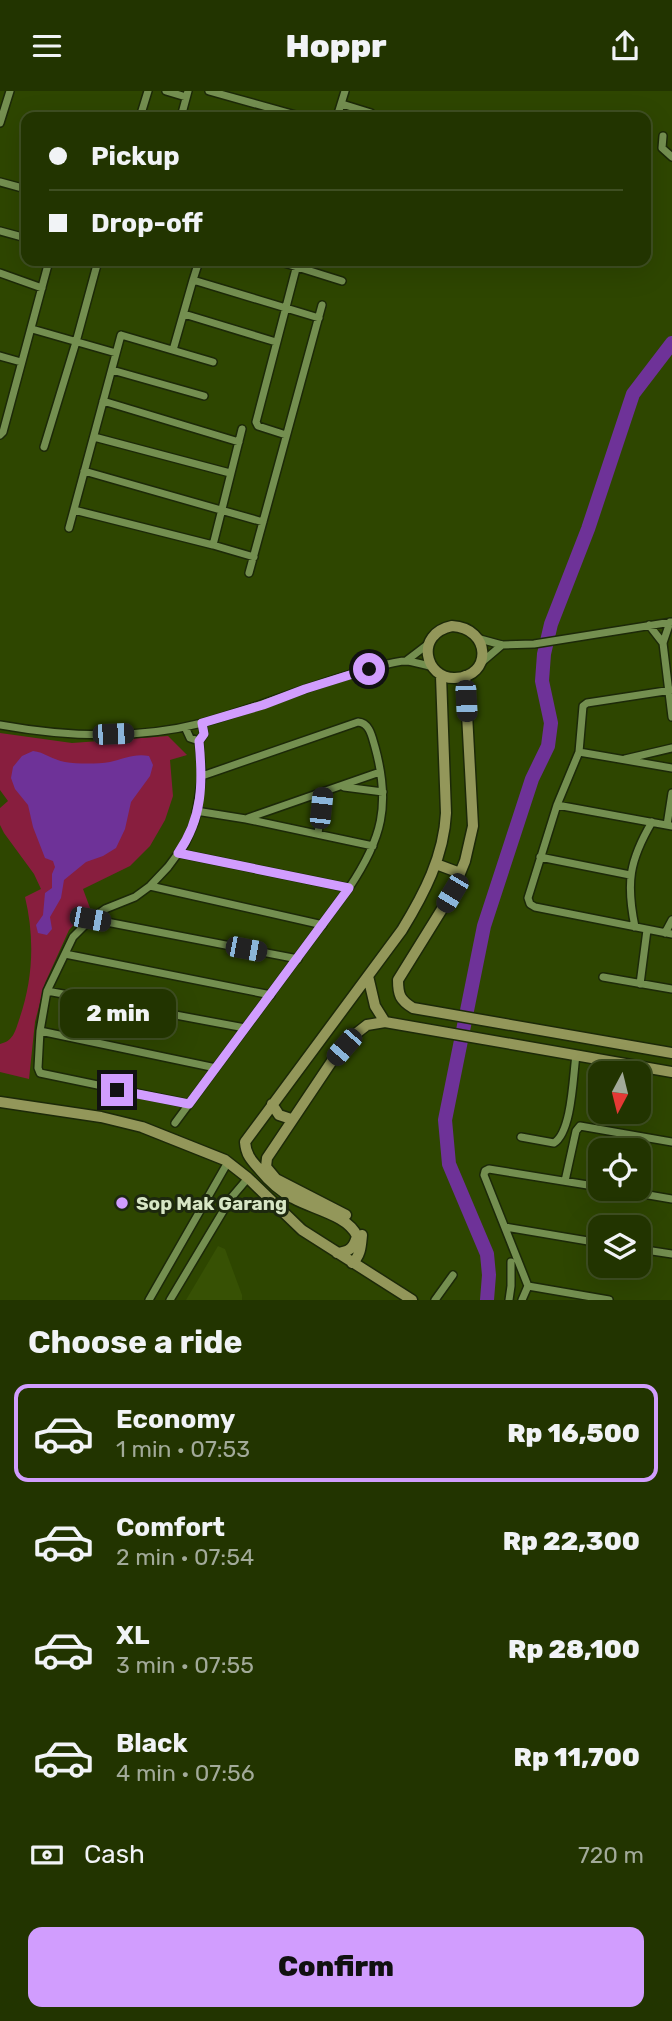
<!DOCTYPE html>
<html lang="en">
<head>
<meta charset="utf-8">
<style>
	:root { --surface:#223400; --page:#2a3c0a; --text:#f1f3f6; --muted:#a2aa99; --line:#3f4f22; --accent:#d19dfe }
	body { margin:0; font-family:Rubik,sans-serif; background:var(--page); color:var(--text); height:100vh; display:flex; flex-direction:column; font-size:26px; white-space:nowrap }
	* { box-sizing:border-box; margin:0 }
	p { font-size:23px; color:var(--muted) }
	.icon { flex:none; width:38px; height:38px; fill:none; stroke:currentColor; stroke-width:2; stroke-linecap:round; stroke-linejoin:round }
	.map { position:relative; height:1209px; overflow:hidden }
	.side { display:flex; flex-direction:column; background:var(--surface); flex:1 }
	.side>* { flex:none }
	.hud { position:absolute; left:21px; top:21px; width:630px; height:154px; border-radius:14px; box-shadow:0 7px 28px #0002,0 0 0 2px var(--line); display:grid; align-content:center; height:154px; padding:0 28px; background:var(--surface) }
	.needle { width:46px; rotate:187deg }
	.buttons { position:absolute; left:588px; top:970px; display:grid; gap:14px }
	.buttons a { display:grid; place-items:center; width:63px; height:63px; border-radius:14px; background:var(--surface); box-shadow:0 7px 28px #0002,0 0 0 2px var(--line); font-size:35px }
	.end { position:absolute; width:32px; height:32px; margin:-16px; border:9px solid #d19dfe; background:#111; box-shadow:0 0 0 4px #111 }
	.from { border-radius:50% }
	.bubble { position:absolute; height:49px; border-radius:14px; background:var(--surface); box-shadow:0 7px 28px #0002,0 0 0 2px var(--line); font-size:23px; font-weight:800; line-height:49px; text-align:center }
	.car { position:absolute; width:21px; height:42px; margin:-21px -10px; border-radius:9px; box-shadow:0 0 5px 2px #0007; background:linear-gradient(#222 24%,#8ab4d8 0 40%,#222 0 76%,#8ab4d8 0 86%,#222 0) }
	.hud b { display:flex; align-items:center; gap:24px; height:66px; font-size:26px }
	.hud b+b { border-top:2px solid var(--line) }
	.hud i { width:18px; height:18px; background:var(--text) }
	ul { padding:0; list-style:none }
	li { display:flex; align-items:center; gap:21px; height:98px; margin:0 14px 10px; padding:0 14px; border:4px solid transparent; border-radius:14px }
	li div { flex:1 }
	li b { display:block; font-size:26px }
	li em { font-style:normal; font-weight:800 }
	li.selected { border-color:var(--accent) }
	li>.icon { width:63px; height:63px; stroke-width:1.5 }
	h2 { padding:0 28px; font-size:32px; line-height:84px }
	.pay { display:flex; align-items:center; gap:18px; height:77px; padding:0 28px; font-size:26px }
	.pay p { margin-inline-start:auto }
	.cta { display:flex; gap:14px; margin-top:auto; padding:14px 28px }
	.cta a { flex:1; height:80px; border-radius:14px; background:var(--accent); color:#111; font-size:28px; font-weight:800; line-height:80px; text-align:center }
	header { display:flex; justify-content:space-between; align-items:center; height:91px; padding:0 28px; background:var(--surface); font-size:32px; font-weight:800 }
	.map>svg:first-child { display:block }
	.built { fill:#375104 }
	.green { fill:#881e3e }
	.water { fill:#6e3298 }
	.lines { fill:none; stroke-linecap:round; stroke-linejoin:round }
	.river { stroke:#6e3298; stroke-width:14 }
	.street-casing { stroke:#1c2908; stroke-width:10 }
	.secondary-casing { stroke:#1c2908; stroke-width:13 }
	.street { stroke:#748f50; stroke-width:7 }
	.secondary { stroke:#93975a; stroke-width:10 }
	.route { stroke:#d19dfe; stroke-width:9 }
	.poi-dot { fill:#d19dfe; stroke:#1d280e; stroke-width:2.5 }
	.labels { text-anchor:middle; stroke-width:6; stroke-linejoin:round; paint-order:stroke }
	.poi-label { font-size:19px; font-weight:bold; fill:#d7e6c5; stroke:#1d280e; text-anchor:start }
</style>
</head>
<body>
<header><svg class="icon" aria-label="menu" viewBox="0 0 24 24"><path d="M4 6h16M4 12h16M4 18h16"/></svg>Hoppr<svg class="icon" aria-label="share" viewBox="0 0 24 24"><path d="M12 15V3M7 8l5-5 5 5M5 13v7h14v-7"/></svg></header>
<div class="map">
<svg width="672" height="1209" viewBox="0 0 672 1209">
	<rect width="100%" height="100%" fill="#2e4600"/>
	<!-- built -->
	<path class="built" d="M 218,1155 L 225,1158 L 242,1204 L 242,1209 L 186,1209 Z"/>
	<!-- green -->
	<path class="green" d="M 0,642 L 72,652 L 168,645 L 187,664 L 170,669 L 173,705 L 165,729 L 150,755 L 130,775 L 83,798 L 90,817 L 69,839 L 45,892 L 35,931 L 29,988 L 0,981 L 0,953 C 13,950 15,941 19,929 C 33,889 35,848 25,806 L 41,798 L 34,783 L 4,742 L 0,734 L 0,717 L 8,710 L 0,699 Z"/>
	<!-- water -->
	<path class="water" d="M 33,660 C 44,661 53,669 65,671 C 78,673 97,673 110,671 C 123,668 135,662 149,665 L 153,674 L 150,685 L 131,711 L 125,738 L 116,757 L 103,765 L 86,771 L 64,789 L 61,807 L 50,826 L 52,838 L 47,844 L 38,842 L 36,834 L 43,824 L 45,802 L 52,797 L 52,783 L 55,776 L 53,770 L 45,767 L 33,736 L 28,714 L 15,698 L 11,687 L 13,676 L 22,665 Z"/>
	<g class="lines">
		<!-- river -->
		<path class="river" d="M 487,1209 L 489,1184 L 487,1163 L 449,1073 L 445,1029 L 484,835 L 532,688 L 548,655 L 551,632 L 542,590 L 544,563 L 551,533 L 588,438 L 633,303 L 672,252"/>
		<!-- street casing -->
		<g class="street-casing">
			<path id="street" d="M 166,0 L 186,6
				M 209,0 L 303,26
				M 342,13 L 371,22 L 374,26
				M 140,26 L 148,0
				M 181,26 L 188,0
				M 337,26 L 345,0
				M 0,32 L 10,0
				M 663,45 L 662,57 L 672,66
				M 0,91 L 26,98
				M 0,140 L 26,147
				M 278,170 L 342,190
				M 0,182 L 42,197
				M 193,189 L 199,170
				M 184,223 L 276,251
				M 32,238 L 116,262
				M 173,259 L 193,189 L 319,227
				M 0,265 L 21,271
				M 112,279 L 204,305
				M 103,310 L 239,351
				M 0,344 L 3,341 L 49,170
				M 286,344 L 258,335 L 256,331 L 298,170
				M 94,346 L 230,382
				M 44,356 L 76,251 L 98,170
				M 84,380 L 263,431
				M 74,419 L 213,454 L 254,466
				M 69,437 L 121,244 L 213,271
				M 213,454 L 242,338
				M 249,482 L 322,214
				M 670,531 L 663,552 L 672,626
				M 649,534 L 663,552
				M 480,548 L 502,554 L 534,553 L 672,531
				M 406,570 L 427,554
				M 482,571 L 502,554
				M 672,599 L 587,612 L 583,615 L 579,661 L 557,714 L 528,807 L 530,813 L 535,816 L 672,843
				M 0,634 C 66,646 136,649 202,632 C 257,617 310,594 365,579 C 378,576 393,570 407,570 C 415,571 425,574 433,576
				M 185,636 L 190,647 L 199,650
				M 579,661 L 672,677
				M 625,668 L 672,657
				M 344,696 L 383,701
				M 557,714 L 672,735
				M 196,720 L 246,728 L 373,755
				M 248,727 L 380,681
				M 667,734 L 672,702
				M 318,743 L 323,701
				M 178,762 L 349,797
				M 540,766 L 630,784
				M 150,795 L 323,834
				M 91,828 L 298,868
				M 635,836 C 626,792 629,770 652,731
				M 665,842 L 672,829
				M 65,863 L 271,904
				M 603,886 L 672,898
				M 640,893 L 647,839
				M 47,900 L 245,937
				M 40,940 L 216,977
				M 189,1013 L 40,982 L 38,977 L 40,940 L 47,900 L 73,846 L 91,828 L 105,818 L 135,806 L 150,795 L 168,776 L 185,753 L 195,730 L 202,685 L 199,650 L 204,643 L 202,632
				M 175,1032 L 349,797 C 382,748 391,714 375,656 C 372,646 370,632 358,631 L 202,685
				M 521,1046 L 554,1052 C 572,1041 573,985 576,964
				M 565,1090 L 576,1040 L 580,1035 L 672,1051
				M 608,1097 L 672,1108
				M 505,1136 L 600,1152
				M 639,1158 L 672,1163
				M 528,1195 L 609,1209
				M 149,1209 L 228,1071
				M 170,1209 L 231,1107 L 248,1087
				M 435,1209 L 453,1184
				M 509,1209 L 511,1195 L 511,1171
				M 522,1209 L 528,1195 L 484,1084 L 485,1080 L 489,1078 L 600,1096"/>
		</g>
		<!-- secondary casing -->
		<g class="secondary-casing">
			<path id="secondary" d="M 452,535 C 491,537 493,586 455,587 C 425,588 414,543 452,535 Z
				M 465,585 L 473,735 L 465,770 L 452,802 L 398,889 C 398,904 400,909 413,917 L 672,962
				M 436,773 L 460,782
				M 368,885 L 375,915 L 385,931 L 672,981
				M 0,1011 L 101,1026 L 142,1036 L 225,1069 L 248,1087 L 302,1139 L 412,1209
				M 272,1013 L 279,1024 L 291,1028
				M 346,1124 L 276,1088 L 266,1076 L 267,1067 L 334,967 L 353,945 L 367,934 L 385,931
				M 337,1162 C 349,1161 354,1157 357,1145 C 348,1124 312,1118 293,1107 C 280,1100 269,1090 260,1079 C 251,1069 246,1064 245,1051 L 402,839 C 424,803 444,765 446,722 L 441,585
				M 352,1172 C 361,1165 361,1154 362,1144"/>
		</g>
		<!-- street -->
		<use href="#street" class="street"/>
		<!-- secondary -->
		<use href="#secondary" class="secondary"/>
	</g>
	<g class="lines">
		<!-- route -->
		<path class="route" d="M 117,999 L 189,1013 L 349,797 L 178,762 C 203,727 203,691 199,650 L 204,643 L 202,632 L 263,614 L 305,598 L 369,578"/>
	</g>
	<!-- markers -->
	<circle class="poi-dot" cx="122" cy="1112" r="7"/>
	<g class="labels">
		<!-- poi labels -->
		<g class="poi-label">
			<text x="136" y="1119">Sop Mak Garang</text>
		</g>
	</g>
</svg>
<div class="buttons">
<a><svg class="needle" viewBox="-14 -14 28 28"><path d="M0-13l5 13h-10z" fill="#e53935"/><path d="M0 13l5-13h-10z" fill="#a2aa99"/></svg></a>
<a><svg class="icon" aria-label="locate" viewBox="0 0 24 24"><circle cx="12" cy="12" r="6"/><path d="M12 2v4M12 18v4M2 12h4M18 12h4"/></svg></a>
<a><svg class="icon" aria-label="layers" viewBox="0 0 24 24"><path d="M12 4l9 5-9 5-9-5zM3 14l9 5 9-5"/></svg></a>
</div>
<i class="end from" style="left:369px;top:578px"></i>
<i class="end" style="left:117px;top:999px"></i>
<div class="bubble" style="left:60px;top:898px;width:116px">2 min</div>
<i class="car" style="left:466px;top:610px;rotate:177deg"></i>
<i class="car" style="left:113px;top:643px;rotate:88deg"></i>
<i class="car" style="left:321px;top:717px;rotate:6deg"></i>
<i class="car" style="left:452px;top:802px;rotate:211deg"></i>
<i class="car" style="left:90px;top:828px;rotate:101deg"></i>
<i class="car" style="left:246px;top:858px;rotate:101deg"></i>
<i class="car" style="left:344px;top:956px;rotate:221deg"></i>
<div class="hud">
<b><i class="from"></i>Pickup</b>
<b><i></i>Drop-off</b>
</div>
</div>
<section class="side">
<h2>Choose a ride</h2>
<ul>
<li class="selected"><svg class="icon" aria-label="car" viewBox="0 0 24 24"><path d="M5 17H2v-5l4-1 3-4h7l3 4 3 1v5h-3M9 17h6M6 11h13"/><circle cx="7" cy="17" r="2"/><circle cx="17" cy="17" r="2"/></svg><div><b>Economy</b><p>1 min · 07:53</p></div><em>Rp 16,500</em></li>
<li><svg class="icon" aria-label="car" viewBox="0 0 24 24"><path d="M5 17H2v-5l4-1 3-4h7l3 4 3 1v5h-3M9 17h6M6 11h13"/><circle cx="7" cy="17" r="2"/><circle cx="17" cy="17" r="2"/></svg><div><b>Comfort</b><p>2 min · 07:54</p></div><em>Rp 22,300</em></li>
<li><svg class="icon" aria-label="car" viewBox="0 0 24 24"><path d="M5 17H2v-5l4-1 3-4h7l3 4 3 1v5h-3M9 17h6M6 11h13"/><circle cx="7" cy="17" r="2"/><circle cx="17" cy="17" r="2"/></svg><div><b>XL</b><p>3 min · 07:55</p></div><em>Rp 28,100</em></li>
<li><svg class="icon" aria-label="car" viewBox="0 0 24 24"><path d="M5 17H2v-5l4-1 3-4h7l3 4 3 1v5h-3M9 17h6M6 11h13"/><circle cx="7" cy="17" r="2"/><circle cx="17" cy="17" r="2"/></svg><div><b>Black</b><p>4 min · 07:56</p></div><em>Rp 11,700</em></li>
</ul>
<div class="pay"><svg class="icon" aria-label="cash" viewBox="0 0 24 24"><path d="M3 7h18v10H3z"/><circle cx="12" cy="12" r="2"/></svg>Cash<p>720 m</p></div>
<div class="cta"><a>Confirm</a></div>
</section>
</body>
</html>
